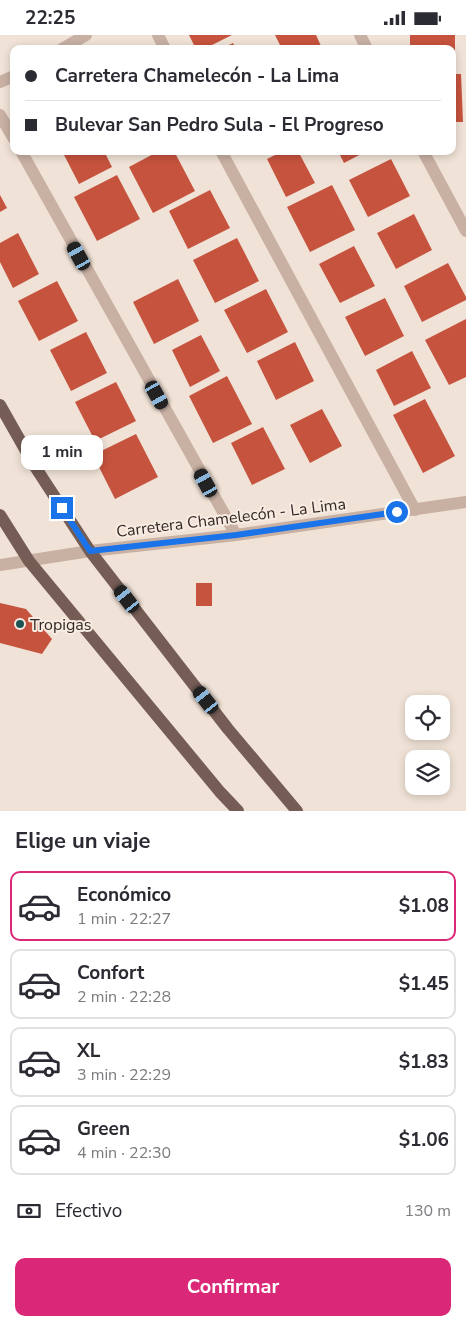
<!DOCTYPE html>
<html lang="es">
<head>
<meta charset="utf-8">
<style>
	:root { --surface:#fff; --page:#f2f2f3; --text:#2b2b33; --muted:#7c7c81; --line:#e1e1e2; --accent:#db2777 }
	body { margin:0; font-family:"Nunito Sans",sans-serif; background:var(--page); color:var(--text); height:100vh; display:flex; flex-direction:column; font-size:19px; white-space:nowrap }
	* { box-sizing:border-box; margin:0 }
	p { font-size:16px; color:var(--muted) }
	.icon { flex:none; width:28px; height:28px; fill:none; stroke:currentColor; stroke-width:2; stroke-linecap:round; stroke-linejoin:round }
	.map { position:relative; height:776px; overflow:hidden }
	.sheet { display:flex; flex-direction:column; background:var(--surface); flex:1 }
	.sheet>* { flex:none }
	.guide { position:absolute; left:10px; top:10px; width:446px; height:110px; border-radius:10px; box-shadow:0 2px 8px #0003; display:grid; align-content:center; height:110px; padding:0 15px; background:var(--surface) }
	.buttons { position:absolute; left:405px; top:660px; display:grid; gap:10px }
	.buttons a { display:grid; place-items:center; width:45px; height:45px; border-radius:10px; background:var(--surface); box-shadow:0 2px 8px #0003; font-size:25px }
	.end { position:absolute; width:22px; height:22px; margin:-11px; border:6px solid #1a73e8; background:#fff; box-shadow:0 0 0 2px #fff }
	.from { border-radius:50% }
	.bubble { position:absolute; height:35px; border-radius:10px; background:var(--surface); box-shadow:0 2px 8px #0003; font-size:16px; font-weight:700; line-height:35px; text-align:center }
	.car { position:absolute; width:15px; height:30px; margin:-15px -8px; border-radius:6px; box-shadow:0 0 4px 1px #0007; background:linear-gradient(#222 24%,#8ab4d8 0 40%,#222 0 76%,#8ab4d8 0 86%,#222 0) }
	.guide b { display:flex; align-items:center; gap:18px; height:48px; font-size:19px }
	.guide b+b { border-top:1px solid var(--line) }
	.guide i { width:12px; height:12px; background:var(--text) }
	ul { padding:0; list-style:none }
	li { display:flex; align-items:center; gap:15px; height:70px; margin:0 10px 8px; padding:0 5px; border:2px solid var(--line); border-radius:10px }
	li div { flex:1 }
	li b { display:block; font-size:19px }
	li em { font-style:normal; font-weight:700 }
	li.active { border-color:var(--accent) }
	li>.icon { width:45px; height:45px; stroke-width:1.5 }
	h2 { padding:0 15px; font-size:22px; line-height:60px }
	.pay { display:flex; align-items:center; gap:12px; height:55px; padding:0 15px; font-size:19px }
	.pay p { margin-inline-start:auto }
	.button { display:flex; gap:10px; margin-top:auto; padding:10px 15px }
	.button a { flex:1; height:58px; border-radius:10px; background:var(--accent); color:#fff; font-size:20px; font-weight:700; line-height:58px; text-align:center }
	.status { display:flex; justify-content:space-between; align-items:center; height:35px; padding:0 25px; background:var(--surface); direction:ltr }
	.status svg { height:14px; fill:currentColor }
	.map>svg:first-child { display:block }
	.building { fill:#c6533e }
	.lines { fill:none; stroke-linecap:round; stroke-linejoin:round }
	.minor { stroke:#c8b0a3; stroke-width:12 }
	.major { stroke:#755d56; stroke-width:12 }
	.route { stroke:#1a73e8; stroke-width:6 }
	.poi-dot { fill:#1b5452; stroke:#f8ece2; stroke-width:2 }
	.labels { text-anchor:middle; stroke-width:4; stroke-linejoin:round; paint-order:stroke }
	.street-label { font-size:16px; fill:#332825; stroke:#f8ece2 }
	.poi-label { font-size:16px; fill:#332825; stroke:#f8ece2; text-anchor:start }
</style>
</head>
<body>
<div class="status"><b>22:25</b><svg viewBox="0 0 49 12"><path d="M0 12V9h3v3zM5 12V6h3v6zM10 12V3h3v9zM15 12V0h3v12zM26 1h20v11H26zM47 4h2v5h-2z"/></svg></div>
<div class="map">
<svg width="466" height="776" viewBox="0 0 466 776">
	<rect width="100%" height="100%" fill="#f0e2d6"/>
	<!-- building -->
	<path class="building" d="M 189,0 L 232,0 L 204,14 L 196,14 Z
		M 275,0 L 316,0 L 321,11 L 315,14 L 282,14 Z
		M 410,0 L 455,0 L 455,28 L 452,29 L 452,14 L 410,14 Z
		M 233,8 L 236,14 L 221,14 Z
		M 452,39 L 461,39 L 463,87 L 452,87 Z
		M 62,116 L 104,116 L 112,132 L 79,149 Z
		M 159,116 L 174,116 L 195,156 L 153,178 L 129,132 Z
		M 283,116 L 298,116 L 315,148 L 286,162 L 267,124 Z
		M 338,116 L 367,116 L 344,128 Z
		M 391,124 L 410,161 L 368,182 L 349,145 Z
		M 117,140 L 140,184 L 97,206 L 74,162 Z
		M 332,150 L 355,195 L 310,217 L 287,172 Z
		M 210,155 L 230,193 L 188,214 L 169,176 Z
		M 0,160 L 7,173 L 0,177 Z
		M 414,179 L 432,215 L 396,234 L 377,198 Z
		M 18,198 L 39,239 L 13,253 L 0,227 L 0,208 Z
		M 237,203 L 259,246 L 215,268 L 193,225 Z
		M 354,211 L 375,251 L 340,268 L 319,229 Z
		M 448,228 L 466,262 L 466,265 L 422,287 L 404,251 Z
		M 178,244 L 199,286 L 154,309 L 133,267 Z
		M 57,246 L 78,286 L 39,306 L 18,266 Z
		M 266,254 L 288,297 L 247,318 L 224,275 Z
		M 385,263 L 404,301 L 365,321 L 345,282 Z
		M 466,284 L 466,342 L 449,350 L 425,305 Z
		M 86,297 L 107,338 L 71,356 L 50,315 Z
		M 201,300 L 220,336 L 190,352 L 172,315 Z
		M 295,307 L 314,346 L 276,365 L 257,326 Z
		M 412,316 L 431,353 L 394,371 L 376,335 Z
		M 227,341 L 252,389 L 213,408 L 189,361 Z
		M 116,347 L 136,386 L 95,406 L 75,367 Z
		M 425,364 L 455,421 L 423,438 L 393,380 Z
		M 322,374 L 342,411 L 310,428 L 290,390 Z
		M 263,392 L 285,434 L 252,450 L 231,408 Z
		M 136,399 L 158,442 L 115,464 L 93,420 Z
		M 196,548 L 212,548 L 212,571 L 196,571 Z
		M 0,568 L 26,574 L 52,604 L 42,619 L 0,608 Z"/>
	<g class="lines">
		<!-- minor -->
		<path class="minor" d="M 158,0 L 165,14
			M 360,0 L 367,14
			M 62,14 L 86,0
			M 0,47 L 14,41
			M 0,80 L 14,104
			M 21,116 L 236,500
			M 221,116 L 415,475
			M 423,116 L 466,196
			M 0,530 L 90,516 L 236,500 L 466,467"/>
		<!-- major -->
		<path class="major" d="M 0,370 L 34,430 L 90,516 L 228,694 L 297,776
			M 0,480 L 29,526 L 220,757 L 238,776"/>
	</g>
	<g class="lines">
		<!-- route -->
		<path class="route" d="M 62,473 L 90,516 L 236,500 L 397,477"/>
	</g>
	<!-- markers -->
	<circle class="poi-dot" cx="20" cy="589" r="5"/>
	<g class="labels">
		<!-- street labels -->
		<g class="street-label">
			<text transform="translate(231 482) rotate(-7)" y="6">Carretera Chamelecón - La Lima</text>
		</g>
		<!-- poi labels -->
		<g class="poi-label">
			<text x="30" y="595">Tropigas</text>
		</g>
	</g>
</svg>
<div class="buttons">
<a><svg class="icon" aria-label="locate" viewBox="0 0 24 24"><circle cx="12" cy="12" r="6"/><path d="M12 2v4M12 18v4M2 12h4M18 12h4"/></svg></a>
<a><svg class="icon" aria-label="layers" viewBox="0 0 24 24"><path d="M12 4l9 5-9 5-9-5zM3 14l9 5 9-5"/></svg></a>
</div>
<i class="end from" style="left:397px;top:477px"></i>
<i class="end" style="left:62px;top:473px"></i>
<div class="bubble" style="left:21px;top:400px;width:82px">1 min</div>
<i class="car" style="left:79px;top:221px;rotate:331deg"></i>
<i class="car" style="left:157px;top:360px;rotate:151deg"></i>
<i class="car" style="left:206px;top:448px;rotate:331deg"></i>
<i class="car" style="left:127px;top:564px;rotate:322deg"></i>
<i class="car" style="left:206px;top:665px;rotate:322deg"></i>
<div class="guide">
<b><i class="from"></i>Carretera Chamelecón - La Lima</b>
<b><i></i>Bulevar San Pedro Sula - El Progreso</b>
</div>
</div>
<section class="sheet">
<h2>Elige un viaje</h2>
<ul>
<li class="active"><svg class="icon" aria-label="car" viewBox="0 0 24 24"><path d="M5 17H2v-5l4-1 3-4h7l3 4 3 1v5h-3M9 17h6M6 11h13"/><circle cx="7" cy="17" r="2"/><circle cx="17" cy="17" r="2"/></svg><div><b>Económico</b><p>1 min · 22:27</p></div><em>$1.08</em></li>
<li><svg class="icon" aria-label="car" viewBox="0 0 24 24"><path d="M5 17H2v-5l4-1 3-4h7l3 4 3 1v5h-3M9 17h6M6 11h13"/><circle cx="7" cy="17" r="2"/><circle cx="17" cy="17" r="2"/></svg><div><b>Confort</b><p>2 min · 22:28</p></div><em>$1.45</em></li>
<li><svg class="icon" aria-label="car" viewBox="0 0 24 24"><path d="M5 17H2v-5l4-1 3-4h7l3 4 3 1v5h-3M9 17h6M6 11h13"/><circle cx="7" cy="17" r="2"/><circle cx="17" cy="17" r="2"/></svg><div><b>XL</b><p>3 min · 22:29</p></div><em>$1.83</em></li>
<li><svg class="icon" aria-label="car" viewBox="0 0 24 24"><path d="M5 17H2v-5l4-1 3-4h7l3 4 3 1v5h-3M9 17h6M6 11h13"/><circle cx="7" cy="17" r="2"/><circle cx="17" cy="17" r="2"/></svg><div><b>Green</b><p>4 min · 22:30</p></div><em>$1.06</em></li>
</ul>
<div class="pay"><svg class="icon" aria-label="cash" viewBox="0 0 24 24"><path d="M3 7h18v10H3z"/><circle cx="12" cy="12" r="2"/></svg>Efectivo<p>130 m</p></div>
<div class="button"><a>Confirmar</a></div>
</section>
</body>
</html>
